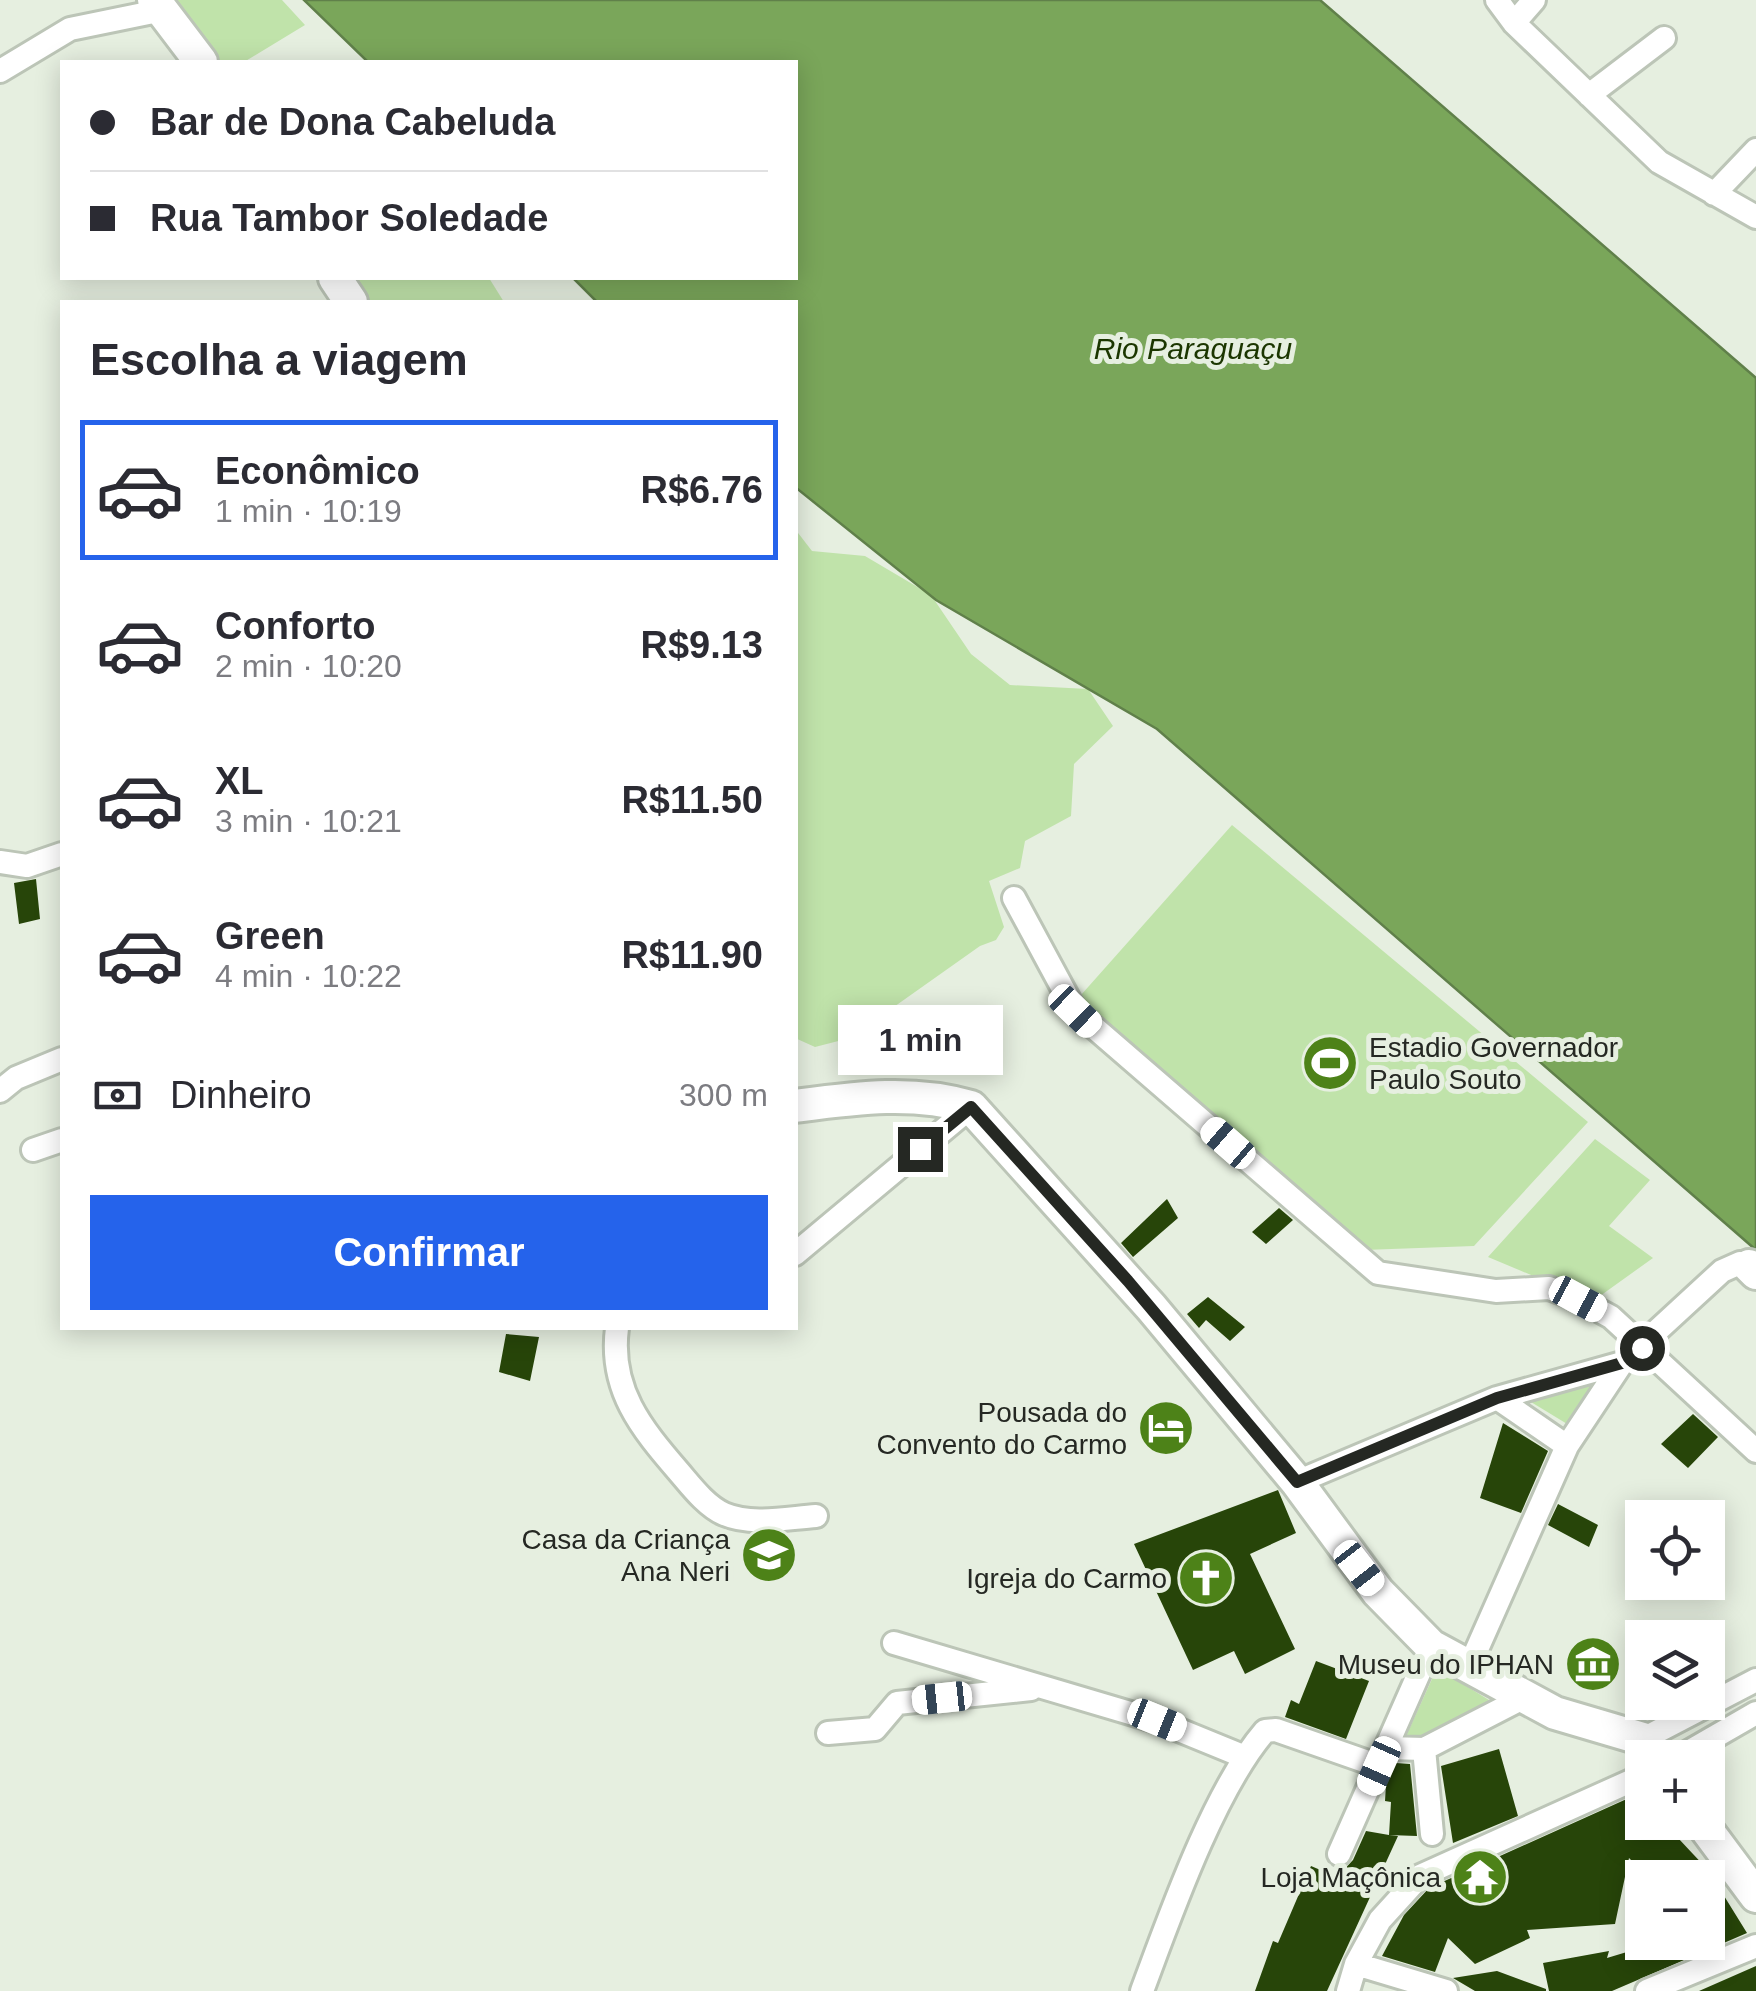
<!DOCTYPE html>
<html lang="pt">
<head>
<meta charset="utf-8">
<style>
	:root { --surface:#fff; --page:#f7f7f7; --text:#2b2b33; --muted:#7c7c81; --line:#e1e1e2; --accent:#2563eb }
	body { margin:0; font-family:Arial,sans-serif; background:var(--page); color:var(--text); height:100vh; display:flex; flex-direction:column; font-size:38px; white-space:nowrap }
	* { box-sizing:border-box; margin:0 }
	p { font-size:32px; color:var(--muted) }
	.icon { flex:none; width:55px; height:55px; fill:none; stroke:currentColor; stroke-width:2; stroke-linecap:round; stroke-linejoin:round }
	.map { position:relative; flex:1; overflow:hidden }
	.panel { position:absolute; left:60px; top:300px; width:738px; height:1030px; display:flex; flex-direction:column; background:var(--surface); border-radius:0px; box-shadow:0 5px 25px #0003 }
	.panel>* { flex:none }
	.guide { position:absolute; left:60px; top:60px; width:738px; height:220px; border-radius:0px; box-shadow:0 5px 25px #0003; display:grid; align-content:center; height:220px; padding:0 30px; background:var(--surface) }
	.controls { position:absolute; left:1625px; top:1500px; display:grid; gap:20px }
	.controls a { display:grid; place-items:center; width:100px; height:100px; border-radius:0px; background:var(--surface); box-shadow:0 5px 25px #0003; font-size:50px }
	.end { position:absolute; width:45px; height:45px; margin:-22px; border:12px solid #252823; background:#fff; box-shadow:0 0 0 5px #fff }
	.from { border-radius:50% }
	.bubble { position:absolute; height:70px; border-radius:0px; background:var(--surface); box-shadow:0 5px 25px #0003; font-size:32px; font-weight:700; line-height:70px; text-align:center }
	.car { position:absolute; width:30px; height:60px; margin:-30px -15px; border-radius:12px; box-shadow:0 0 8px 2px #0007; background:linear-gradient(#fff 24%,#345 0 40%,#fff 0 76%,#345 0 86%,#fff 0) }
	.guide b { display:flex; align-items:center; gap:35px; height:95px; font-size:38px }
	.guide b+b { border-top:2px solid var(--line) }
	.guide i { width:25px; height:25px; background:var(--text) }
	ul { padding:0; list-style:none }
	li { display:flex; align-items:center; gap:30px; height:140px; margin:0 20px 15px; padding:0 10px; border:5px solid transparent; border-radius:0px }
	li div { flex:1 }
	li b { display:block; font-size:38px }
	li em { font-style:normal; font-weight:700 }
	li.on { border-color:var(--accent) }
	li>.icon { width:90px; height:90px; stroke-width:1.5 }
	h2 { padding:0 30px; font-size:45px; line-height:120px }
	.pay { display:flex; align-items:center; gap:25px; height:110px; padding:0 30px; font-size:38px }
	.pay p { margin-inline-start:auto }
	.button { display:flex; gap:20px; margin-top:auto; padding:20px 30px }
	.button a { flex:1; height:115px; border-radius:0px; background:var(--accent); color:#fff; font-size:40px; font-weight:700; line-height:115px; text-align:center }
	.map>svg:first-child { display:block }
	.green { fill:#c0e3aa }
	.water { fill:#7aa65a; stroke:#60804a; stroke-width:2.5 }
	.building { fill:#274509 }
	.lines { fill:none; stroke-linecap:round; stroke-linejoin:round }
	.street-casing { stroke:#bcc5b7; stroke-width:28 }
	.secondary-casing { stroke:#bcc5b7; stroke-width:38 }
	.street { stroke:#fff; stroke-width:22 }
	.secondary { stroke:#fff; stroke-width:32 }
	.route { stroke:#252823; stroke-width:12 }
	.labels { text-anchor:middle; stroke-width:10; stroke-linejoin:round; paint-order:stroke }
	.poi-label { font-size:28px; fill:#252823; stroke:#e6efe0; text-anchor:end }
	.water-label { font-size:30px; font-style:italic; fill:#1b3600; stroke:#e6efe0 }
</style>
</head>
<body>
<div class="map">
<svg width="1756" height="1991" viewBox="0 0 1756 1991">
	<rect width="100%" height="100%" fill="#e6efe0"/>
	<!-- green -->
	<path class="green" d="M 171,0 L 282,0 L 305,25 L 244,62 L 218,62 Z
		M 347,278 L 489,278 L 504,302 L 362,302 Z
		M 795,529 L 812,551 L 865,556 L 931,595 L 971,654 L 1010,685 L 1088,689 L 1113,726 L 1074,764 L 1071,816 L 1025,841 L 1020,868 L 989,881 L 1004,927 L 996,940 L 980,946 L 850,1038 L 815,1047 L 795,1038 Z
		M 1232,825 L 1588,1122 L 1474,1246 L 1364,1250 L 1073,1004 Z
		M 1595,1139 L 1650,1180 L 1609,1226 L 1653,1258 L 1593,1301 L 1488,1257 Z
		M 1594,1378 L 1577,1430 L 1531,1402 Z
		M 1437,1668 L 1510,1713 L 1401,1747 Z"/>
	<!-- water -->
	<path class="water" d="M 304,0 L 1320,0 L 1756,378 L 1756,1250 L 1157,729 L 936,600 L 795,487 L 795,302 L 597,302 L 573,278 L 795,278 L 795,62 L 368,62 Z"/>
	<!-- building -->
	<path class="building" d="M 36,879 L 40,919 L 19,924 L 14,883 Z
		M 1167,1199 L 1178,1218 L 1133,1257 L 1121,1243 Z
		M 1279,1208 L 1293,1220 L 1266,1244 L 1252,1232 Z
		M 1208,1297 L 1245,1327 L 1230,1341 L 1206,1320 L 1199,1328 L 1187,1314 Z
		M 506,1334 L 539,1337 L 530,1381 L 499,1372 Z
		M 1693,1414 L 1718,1437 L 1688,1468 L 1661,1444 Z
		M 1503,1423 L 1548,1451 L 1521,1513 L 1480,1498 Z
		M 1278,1490 L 1296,1533 L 1250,1554 L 1295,1649 L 1245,1674 L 1234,1651 L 1193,1670 L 1134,1544 Z
		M 1558,1504 L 1598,1525 L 1589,1547 L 1548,1525 Z
		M 1316,1661 L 1369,1681 L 1346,1739 L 1285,1717 L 1291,1700 L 1299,1704 Z
		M 1499,1749 L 1518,1816 L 1453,1843 L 1441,1766 Z
		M 1396,1763 L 1410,1764 L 1417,1836 L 1389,1835 L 1398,1836 L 1327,1991 L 1255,1991 L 1273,1941 L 1278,1943 L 1311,1866 L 1337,1877 L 1353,1860 L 1366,1831 L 1389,1835 L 1391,1802 L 1385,1801 L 1386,1785 Z
		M 1640,1793 L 1642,1822 L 1663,1822 L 1708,1870 L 1747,1933 L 1612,1991 L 1549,1991 L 1543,1963 L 1609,1951 L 1607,1958 L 1660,1942 L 1708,1942 L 1708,1878 L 1649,1878 L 1629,1858 L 1615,1924 L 1527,1930 L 1530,1938 L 1475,1964 L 1448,1938 L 1435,1972 L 1382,1956 L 1404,1915 L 1429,1888 Z
		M 1756,1966 L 1756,1991 L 1699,1991 Z
		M 1497,1971 L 1546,1989 L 1546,1991 L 1475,1991 L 1453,1978 Z"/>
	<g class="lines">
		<!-- street casing -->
		<g class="street-casing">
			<path id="street" d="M 1497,0 L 1514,23 L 1659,162 L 1756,217
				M 1514,23 L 1534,0
				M 0,71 L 70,29 L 163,10
				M 1589,95 L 1664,38
				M 1714,194 L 1756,150
				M 0,862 L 27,866 L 62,854
				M 1014,898 L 1075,1011 L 1378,1273 L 1496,1291 L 1549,1288 L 1578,1299 L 1611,1317 L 1756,1451
				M 0,1091 L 16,1078 L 62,1059
				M 33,1150 L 62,1140
				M 795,1254 L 971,1107
				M 617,1328 C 609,1389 641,1428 679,1472 C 691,1486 706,1506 724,1514 C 752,1526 787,1518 816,1516
				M 1497,1398 L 1567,1446
				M 1297,1482 L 1497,1398 L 1622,1363
				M 894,1643 L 1157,1721 L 1245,1757
				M 1470,1665 L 1567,1446 L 1622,1363 L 1722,1271 L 1740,1263 L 1749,1266
				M 828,1733 L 875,1729 L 897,1703 L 1031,1689
				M 1643,1739 L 1756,1680
				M 1387,1748 L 1424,1749 L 1525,1697
				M 1424,1749 L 1432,1834
				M 1678,1758 L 1756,1713
				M 1339,1854 L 1431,1646
				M 1356,1964 L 1446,1991
				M 1142,1991 C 1170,1916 1214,1790 1265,1731 L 1276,1730 L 1379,1766
				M 1348,1991 L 1356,1964 L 1380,1920 L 1420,1876 L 1642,1776
				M 1647,1991 L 1756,1946"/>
		</g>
		<!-- secondary casing -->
		<g class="secondary-casing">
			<path id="secondary" d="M 154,0 L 201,62
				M 335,278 L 351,302
				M 795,1106 C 856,1098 912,1090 971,1107 L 1151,1307 L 1297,1482 L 1378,1592 L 1431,1646 L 1555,1713 L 1643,1739 L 1654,1758
				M 1749,1266 L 1756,1273
				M 1701,1822 L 1756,1896"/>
		</g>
		<!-- street -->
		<use href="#street" class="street"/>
		<!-- secondary -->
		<use href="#secondary" class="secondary"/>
	</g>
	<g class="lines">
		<!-- route -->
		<path class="route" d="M 920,1149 L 971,1107 L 1128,1281 L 1297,1482 L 1497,1398 L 1622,1363 L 1642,1348"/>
	</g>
	<!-- icons -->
	<defs>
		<g id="stadium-disc" transform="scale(2.875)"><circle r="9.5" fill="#4d8218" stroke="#e6efe0"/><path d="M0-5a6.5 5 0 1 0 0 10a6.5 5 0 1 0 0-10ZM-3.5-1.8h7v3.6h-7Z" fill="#fff"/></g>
		<g id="hotel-disc" transform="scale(2.875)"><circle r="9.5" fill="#4d8218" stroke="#e6efe0"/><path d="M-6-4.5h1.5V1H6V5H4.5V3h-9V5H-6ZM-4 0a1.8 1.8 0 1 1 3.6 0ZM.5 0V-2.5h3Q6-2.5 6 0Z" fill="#fff"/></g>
		<g id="school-disc" transform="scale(2.875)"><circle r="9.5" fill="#4d8218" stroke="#e6efe0"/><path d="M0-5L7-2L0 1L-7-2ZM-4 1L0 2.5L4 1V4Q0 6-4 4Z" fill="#fff"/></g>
		<g id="church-disc" transform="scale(2.875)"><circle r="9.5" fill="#4d8218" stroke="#e6efe0"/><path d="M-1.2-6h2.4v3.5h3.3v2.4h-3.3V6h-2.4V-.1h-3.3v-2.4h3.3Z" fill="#fff"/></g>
		<g id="museum-disc" transform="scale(2.875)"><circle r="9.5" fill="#4d8218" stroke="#e6efe0"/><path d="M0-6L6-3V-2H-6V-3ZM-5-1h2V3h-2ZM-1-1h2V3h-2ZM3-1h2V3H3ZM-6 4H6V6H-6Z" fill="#fff"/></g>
		<g id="temple-disc" transform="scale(2.875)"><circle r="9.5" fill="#4d8218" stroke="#e6efe0"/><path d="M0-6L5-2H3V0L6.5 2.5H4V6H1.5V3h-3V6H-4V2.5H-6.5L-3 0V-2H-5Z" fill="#fff"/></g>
	</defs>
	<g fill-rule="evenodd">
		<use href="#stadium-disc" x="1330" y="1063"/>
		<use href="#hotel-disc" x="1166" y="1428"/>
		<use href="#school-disc" x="769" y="1555"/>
		<use href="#church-disc" x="1206" y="1578"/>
		<use href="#museum-disc" x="1593" y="1664"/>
		<use href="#temple-disc" x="1480" y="1877"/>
	</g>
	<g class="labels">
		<!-- poi labels -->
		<g class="poi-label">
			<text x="1369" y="1057" text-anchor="start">Estadio Governador<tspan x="1369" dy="32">Paulo Souto</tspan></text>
			<text x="1127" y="1422">Pousada do<tspan x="1127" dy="32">Convento do Carmo</tspan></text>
			<text x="730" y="1549">Casa da Criança<tspan x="730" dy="32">Ana Neri</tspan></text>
			<text x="1167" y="1588">Igreja do Carmo</text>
			<text x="1554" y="1674">Museu do IPHAN</text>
			<text x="1441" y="1887">Loja Maçônica</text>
		</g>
		<!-- water labels -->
		<g class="water-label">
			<text x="1193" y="359">Rio Paraguaçu</text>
		</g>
	</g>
</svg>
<div class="controls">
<a><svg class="icon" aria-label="locate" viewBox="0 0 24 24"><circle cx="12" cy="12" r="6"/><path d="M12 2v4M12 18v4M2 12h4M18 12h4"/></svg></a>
<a><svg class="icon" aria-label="layers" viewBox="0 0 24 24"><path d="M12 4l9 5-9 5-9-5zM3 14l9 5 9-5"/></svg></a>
<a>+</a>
<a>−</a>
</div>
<i class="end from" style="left:1642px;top:1348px"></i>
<i class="end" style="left:920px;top:1149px"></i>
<div class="bubble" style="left:838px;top:1005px;width:165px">1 min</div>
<i class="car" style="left:1075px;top:1011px;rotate:134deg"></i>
<i class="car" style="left:1228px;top:1143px;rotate:311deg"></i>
<i class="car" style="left:1578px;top:1299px;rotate:118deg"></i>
<i class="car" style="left:1359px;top:1568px;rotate:142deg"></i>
<i class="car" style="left:942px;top:1698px;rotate:264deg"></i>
<i class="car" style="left:1157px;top:1720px;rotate:112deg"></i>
<i class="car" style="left:1379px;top:1766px;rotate:204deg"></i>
<div class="guide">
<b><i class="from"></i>Bar de Dona Cabeluda</b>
<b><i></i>Rua Tambor Soledade</b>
</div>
<section class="panel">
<h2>Escolha a viagem</h2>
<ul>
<li class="on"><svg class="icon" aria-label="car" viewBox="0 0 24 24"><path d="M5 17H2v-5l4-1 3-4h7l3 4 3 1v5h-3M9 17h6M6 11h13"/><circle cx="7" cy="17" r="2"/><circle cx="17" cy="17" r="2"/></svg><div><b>Econômico</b><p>1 min · 10:19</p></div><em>R$6.76</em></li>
<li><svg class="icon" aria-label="car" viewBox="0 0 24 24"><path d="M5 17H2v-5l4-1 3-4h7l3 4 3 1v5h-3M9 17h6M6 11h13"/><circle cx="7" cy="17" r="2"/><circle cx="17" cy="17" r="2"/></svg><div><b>Conforto</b><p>2 min · 10:20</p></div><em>R$9.13</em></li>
<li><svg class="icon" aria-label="car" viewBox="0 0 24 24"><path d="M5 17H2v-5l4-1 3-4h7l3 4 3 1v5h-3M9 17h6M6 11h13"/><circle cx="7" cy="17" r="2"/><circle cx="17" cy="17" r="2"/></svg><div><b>XL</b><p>3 min · 10:21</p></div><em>R$11.50</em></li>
<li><svg class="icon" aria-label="car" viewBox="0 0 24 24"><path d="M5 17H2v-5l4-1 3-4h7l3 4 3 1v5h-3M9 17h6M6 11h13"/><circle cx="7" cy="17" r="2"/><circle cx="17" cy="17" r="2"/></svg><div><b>Green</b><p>4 min · 10:22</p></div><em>R$11.90</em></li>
</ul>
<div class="pay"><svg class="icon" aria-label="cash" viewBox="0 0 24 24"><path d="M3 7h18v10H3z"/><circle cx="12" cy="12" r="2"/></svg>Dinheiro<p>300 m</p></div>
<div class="button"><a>Confirmar</a></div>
</section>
</div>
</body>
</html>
